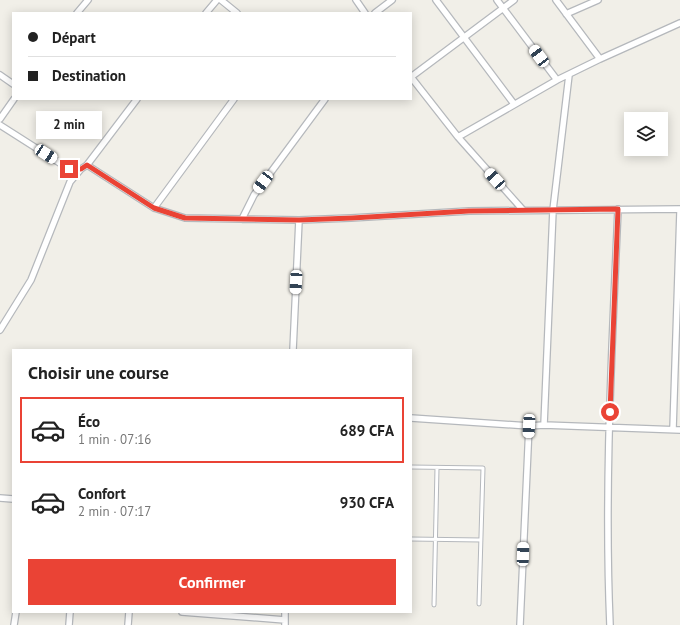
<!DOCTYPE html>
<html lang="fr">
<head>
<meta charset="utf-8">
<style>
	:root { --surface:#fff; --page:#f2f2f2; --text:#222; --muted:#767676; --line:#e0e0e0; --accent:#ea4335 }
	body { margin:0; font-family:"PT Sans",sans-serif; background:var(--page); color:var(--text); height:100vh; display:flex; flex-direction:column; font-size:15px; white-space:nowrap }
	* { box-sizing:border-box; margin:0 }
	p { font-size:13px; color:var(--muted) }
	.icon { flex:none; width:22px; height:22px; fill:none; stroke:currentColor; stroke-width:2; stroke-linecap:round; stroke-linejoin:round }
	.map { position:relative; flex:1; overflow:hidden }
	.sheet { position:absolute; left:12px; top:349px; width:400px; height:264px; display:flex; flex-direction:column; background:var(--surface); border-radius:0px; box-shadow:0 2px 10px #0003 }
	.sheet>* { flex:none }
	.banner { position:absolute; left:12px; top:12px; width:400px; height:88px; border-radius:0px; box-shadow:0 2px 10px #0003; display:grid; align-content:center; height:88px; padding:0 16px; background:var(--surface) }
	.controls { position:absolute; left:624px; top:112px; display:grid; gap:8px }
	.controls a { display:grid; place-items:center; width:44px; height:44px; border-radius:0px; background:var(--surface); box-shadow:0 2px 10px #0003; font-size:20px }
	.end { position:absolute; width:18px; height:18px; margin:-9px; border:5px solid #ea4335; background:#fff; box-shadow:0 0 0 2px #fff }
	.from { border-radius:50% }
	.bubble { position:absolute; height:28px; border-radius:0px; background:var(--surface); box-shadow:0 2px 10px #0003; font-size:13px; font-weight:700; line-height:28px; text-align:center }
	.car { position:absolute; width:12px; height:24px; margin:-12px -6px; border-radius:5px; box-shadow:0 0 3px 1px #0007; background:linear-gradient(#fff 24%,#345 0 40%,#fff 0 76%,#345 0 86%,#fff 0) }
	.banner b { display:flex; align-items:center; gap:14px; height:38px; font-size:15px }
	.banner b+b { border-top:1px solid var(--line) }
	.banner i { width:10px; height:10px; background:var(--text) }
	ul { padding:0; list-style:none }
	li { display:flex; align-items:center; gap:12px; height:66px; margin:0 8px 6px; padding:0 8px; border:2px solid transparent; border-radius:0px }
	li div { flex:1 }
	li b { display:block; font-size:15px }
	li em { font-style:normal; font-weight:700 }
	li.active { border-color:var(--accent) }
	li>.icon { width:36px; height:36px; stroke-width:1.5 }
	h2 { padding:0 16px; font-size:18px; line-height:48px }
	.button { display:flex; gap:8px; margin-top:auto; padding:8px 16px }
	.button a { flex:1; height:46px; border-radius:0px; background:var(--accent); color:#fff; font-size:16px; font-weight:700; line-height:46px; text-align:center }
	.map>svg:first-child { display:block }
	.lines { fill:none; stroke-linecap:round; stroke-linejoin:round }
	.lane-casing { stroke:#b5b8bc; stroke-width:5 }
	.street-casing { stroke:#b5b8bc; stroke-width:8 }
	.lane { stroke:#fff; stroke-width:3 }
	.street { stroke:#fff; stroke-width:5.5 }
	.route { stroke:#ea4335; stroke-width:5 }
</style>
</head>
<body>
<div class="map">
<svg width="680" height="625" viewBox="0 0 680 625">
	<rect width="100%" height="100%" fill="#f1efe8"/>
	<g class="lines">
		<!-- lane casing -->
		<g class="lane-casing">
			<path id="lane" d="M 411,467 L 483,468 L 479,604
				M 411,539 L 481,540
				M 434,605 L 437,468"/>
		</g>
		<!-- street casing -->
		<g class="street-casing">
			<path id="street" d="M 221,0 L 237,13
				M 356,0 L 365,13
				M 436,0 L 514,104
				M 497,0 L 557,80
				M 556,0 L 600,59
				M 77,13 L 88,0
				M 206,13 L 217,0
				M 375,13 L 392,0
				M 566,14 L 598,0
				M 0,75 L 13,84
				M 411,77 L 458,137 L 523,210
				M 411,77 L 514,0
				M 0,119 L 14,99
				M 0,125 L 69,169 L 81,169 L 87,165 L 154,208 L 185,218 L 299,220 L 351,218 L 469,211 L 680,209
				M 458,137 L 557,80 L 600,59 L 680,23
				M 87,165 L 137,99
				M 154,208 L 234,99
				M 242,219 L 254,195 L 325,99
				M 0,330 L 31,280 L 70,182 L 81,169
				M 293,350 L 299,220
				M 411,418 L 529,426
				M 544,425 L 553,210 L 569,75
				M 673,429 L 680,212
				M 0,498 L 13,499
				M 182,612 L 285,620
				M 14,625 L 16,612
				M 69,625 L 70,612
				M 128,625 L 129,612
				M 285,625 L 285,612
				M 520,625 L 529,426 L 544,425 L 680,430
				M 610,625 C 604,487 612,348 618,209"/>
		</g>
		<!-- lane -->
		<use href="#lane" class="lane"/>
		<!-- street -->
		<use href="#street" class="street"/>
	</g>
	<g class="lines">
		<!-- route -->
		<path class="route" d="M 69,169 L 81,169 L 87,165 L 154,208 L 185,218 L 299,220 L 352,218 L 469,211 L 618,209 L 610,412"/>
	</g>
</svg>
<div class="controls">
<a><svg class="icon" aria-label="layers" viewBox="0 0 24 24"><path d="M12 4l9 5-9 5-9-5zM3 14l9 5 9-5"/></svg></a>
</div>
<i class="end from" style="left:610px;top:412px"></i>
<i class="end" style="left:69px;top:169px"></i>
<div class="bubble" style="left:36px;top:111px;width:66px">2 min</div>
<i class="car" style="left:539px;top:56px;rotate:323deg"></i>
<i class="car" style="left:46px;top:154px;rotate:123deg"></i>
<i class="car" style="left:495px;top:179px;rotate:318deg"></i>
<i class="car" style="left:263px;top:182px;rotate:217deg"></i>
<i class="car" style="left:296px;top:282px;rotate:183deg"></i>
<i class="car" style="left:529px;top:426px;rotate:183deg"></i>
<i class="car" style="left:523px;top:554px;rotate:2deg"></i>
<div class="banner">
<b><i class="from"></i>Départ</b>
<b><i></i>Destination</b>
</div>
<section class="sheet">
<h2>Choisir une course</h2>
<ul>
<li class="active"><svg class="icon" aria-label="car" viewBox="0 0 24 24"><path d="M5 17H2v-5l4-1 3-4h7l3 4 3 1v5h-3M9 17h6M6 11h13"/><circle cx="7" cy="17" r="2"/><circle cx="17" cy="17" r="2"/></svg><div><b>Éco</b><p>1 min · 07:16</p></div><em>689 CFA</em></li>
<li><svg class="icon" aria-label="car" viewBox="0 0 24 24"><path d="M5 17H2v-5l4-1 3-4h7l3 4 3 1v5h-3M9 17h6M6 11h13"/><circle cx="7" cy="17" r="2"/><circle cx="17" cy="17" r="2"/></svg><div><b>Confort</b><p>2 min · 07:17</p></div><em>930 CFA</em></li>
</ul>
<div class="button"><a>Confirmer</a></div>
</section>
</div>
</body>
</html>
